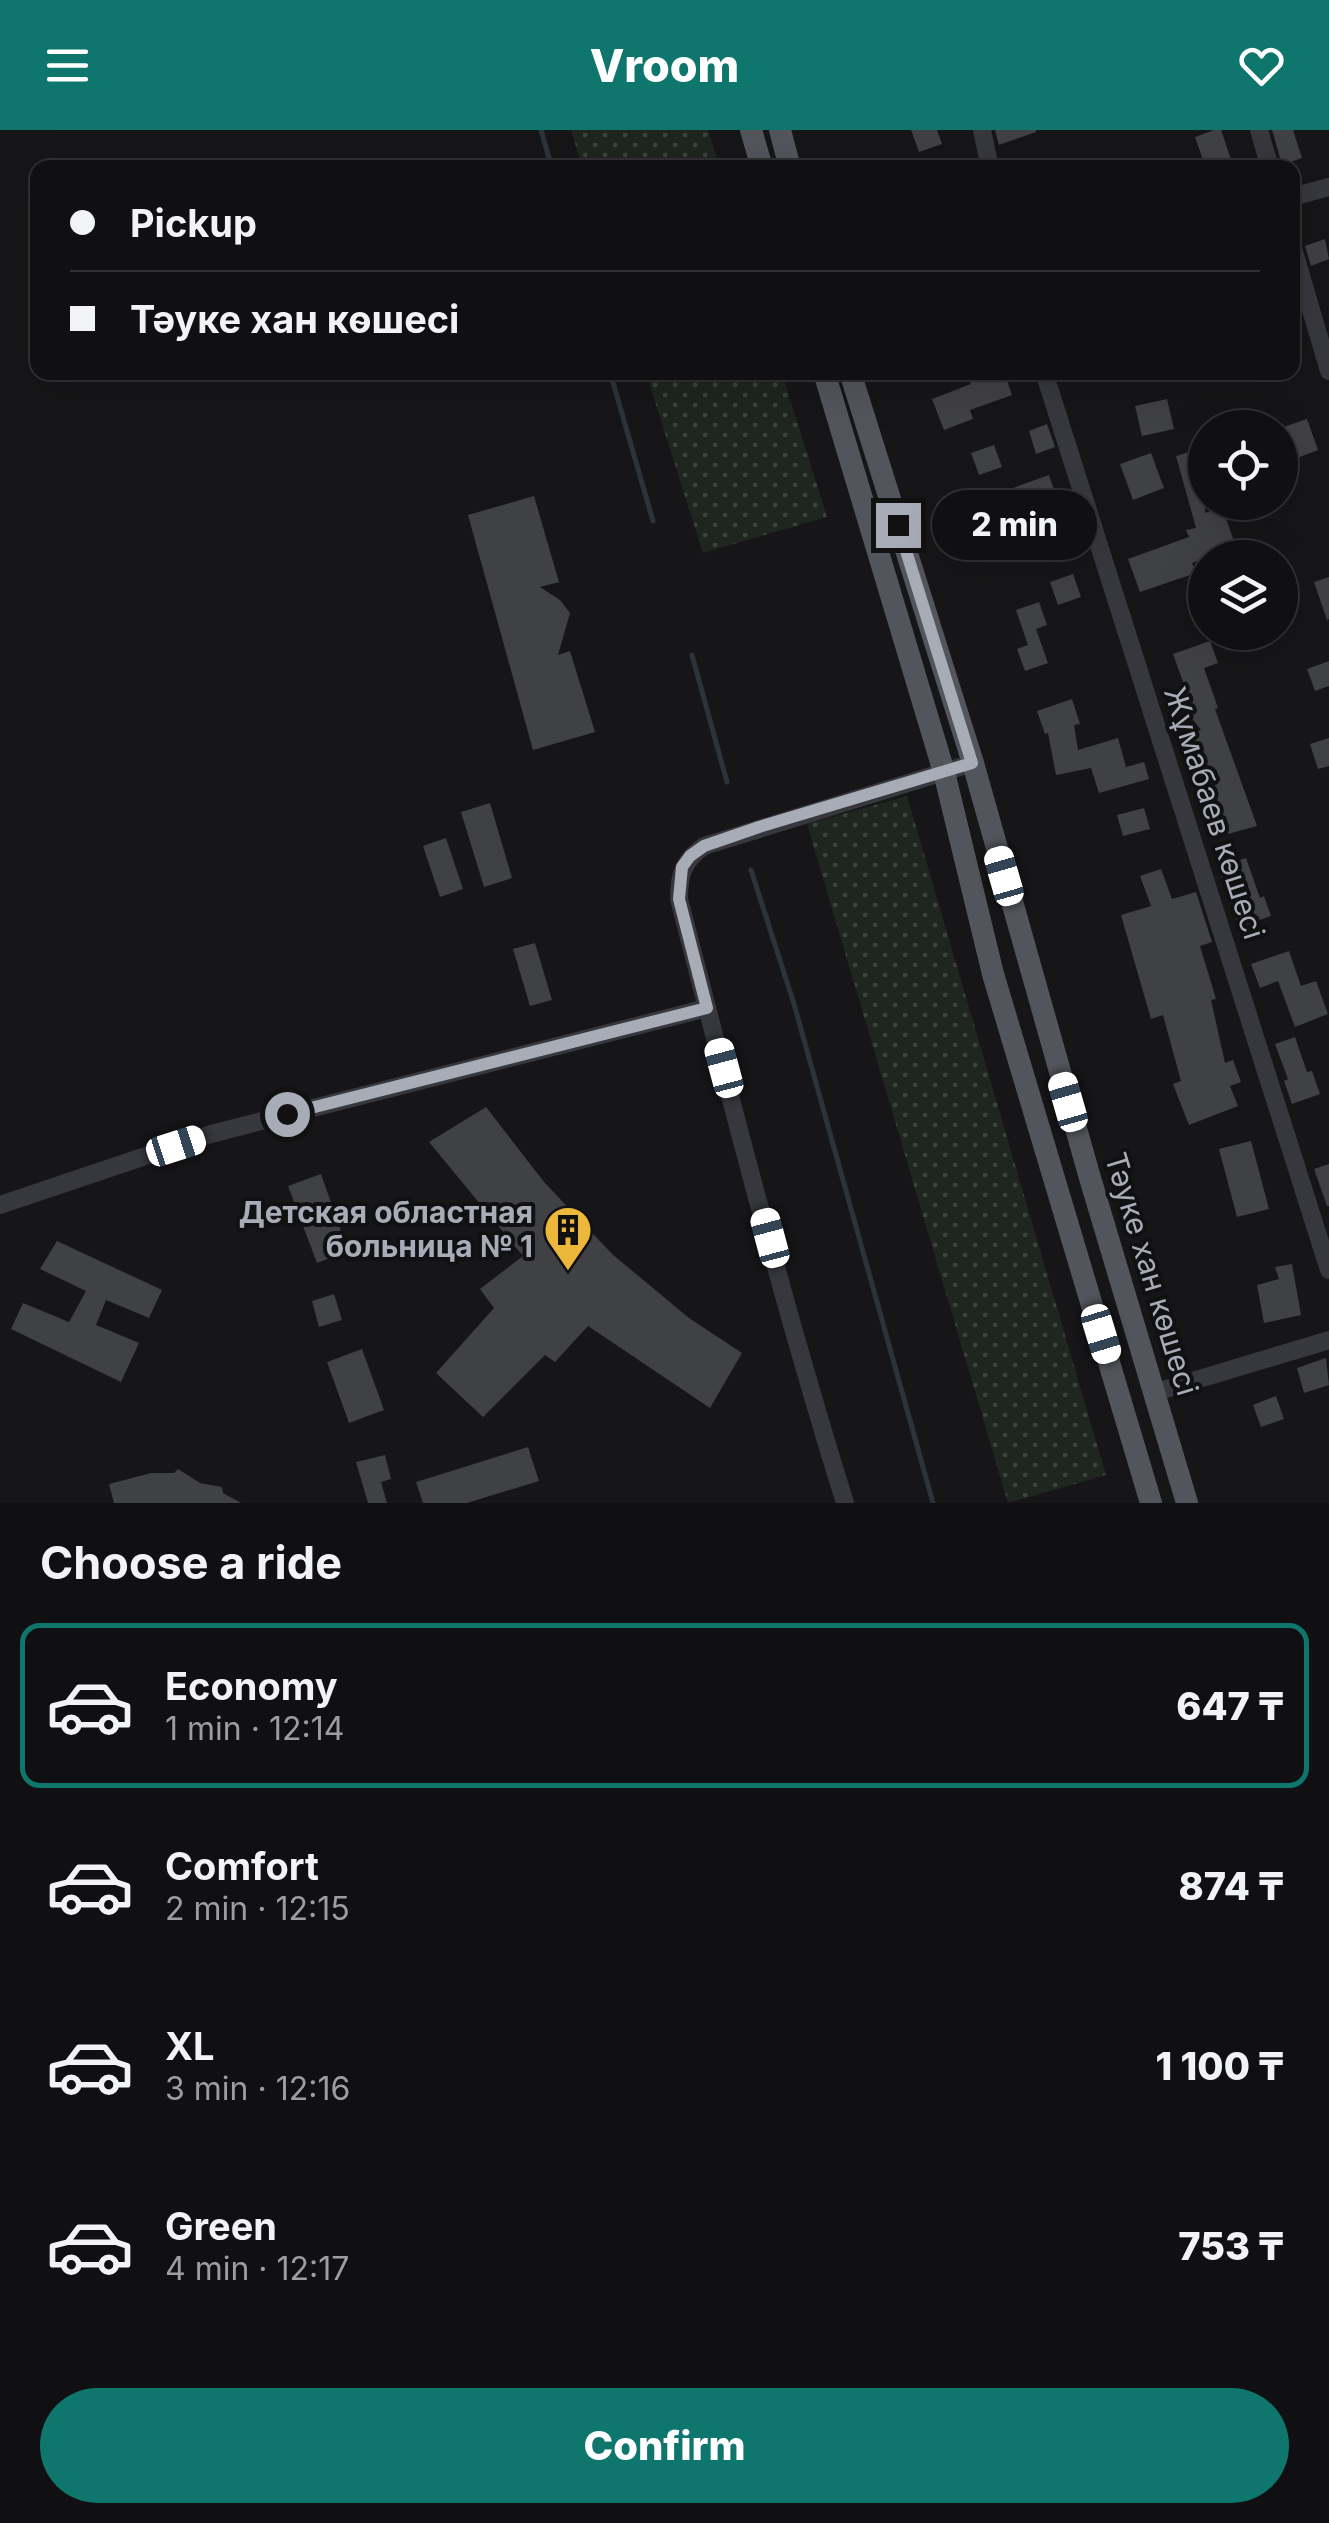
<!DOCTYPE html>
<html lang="en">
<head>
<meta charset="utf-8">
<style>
	:root { --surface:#101012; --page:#1e1e20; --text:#f1f3f6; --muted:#9c9d9f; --line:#303032; --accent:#0f766e }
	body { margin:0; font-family:Inter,sans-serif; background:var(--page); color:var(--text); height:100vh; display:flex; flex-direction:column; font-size:38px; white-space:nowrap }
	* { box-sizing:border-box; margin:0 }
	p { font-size:32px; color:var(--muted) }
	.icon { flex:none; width:55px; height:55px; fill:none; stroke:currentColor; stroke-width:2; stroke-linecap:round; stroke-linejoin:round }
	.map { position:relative; height:1373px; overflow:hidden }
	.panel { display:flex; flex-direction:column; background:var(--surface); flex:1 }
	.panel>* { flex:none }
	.top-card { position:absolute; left:30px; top:30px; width:1270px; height:220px; border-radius:20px; box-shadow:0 10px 40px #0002,0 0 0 2px var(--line); display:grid; align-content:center; height:220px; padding:0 40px; background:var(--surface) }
	.tools { position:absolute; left:1188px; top:280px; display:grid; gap:20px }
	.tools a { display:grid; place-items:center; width:110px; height:110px; border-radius:50%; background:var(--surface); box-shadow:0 10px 40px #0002,0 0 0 2px var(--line); font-size:50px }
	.end { position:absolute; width:45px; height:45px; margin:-22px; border:12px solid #a8acb7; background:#111; box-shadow:0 0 0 5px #111 }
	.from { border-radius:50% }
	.bubble { position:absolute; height:70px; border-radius:35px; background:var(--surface); box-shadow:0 10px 40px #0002,0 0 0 2px var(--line); font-size:32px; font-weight:800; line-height:70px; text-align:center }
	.car { position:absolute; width:30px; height:60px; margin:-30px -15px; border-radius:12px; box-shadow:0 0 8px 2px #0007; background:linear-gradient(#fff 24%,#345 0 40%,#fff 0 76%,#345 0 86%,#fff 0) }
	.top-card b { display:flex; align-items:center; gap:35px; height:95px; font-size:38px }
	.top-card b+b { border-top:2px solid var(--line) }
	.top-card i { width:25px; height:25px; background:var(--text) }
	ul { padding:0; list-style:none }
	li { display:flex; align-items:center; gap:30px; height:165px; margin:0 20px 15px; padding:0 20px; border:5px solid transparent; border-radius:20px }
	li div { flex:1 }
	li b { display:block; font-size:38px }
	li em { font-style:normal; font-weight:800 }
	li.on { border-color:var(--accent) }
	li>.icon { width:90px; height:90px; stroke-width:1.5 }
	h2 { padding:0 40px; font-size:45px; line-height:120px }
	.action { display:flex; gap:20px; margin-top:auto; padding:20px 40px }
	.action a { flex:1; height:115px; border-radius:60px; background:var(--accent); color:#fff; font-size:40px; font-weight:800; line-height:115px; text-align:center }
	header { display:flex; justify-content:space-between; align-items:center; height:130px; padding:0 40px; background:var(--accent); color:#fff; font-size:45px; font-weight:800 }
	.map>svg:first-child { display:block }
	.green { fill:url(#green-dots) }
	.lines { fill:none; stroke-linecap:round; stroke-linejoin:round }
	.stream { stroke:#2c343b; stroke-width:5 }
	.building { fill:#404145 }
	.minor { stroke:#37383d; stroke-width:18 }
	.major { stroke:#53555c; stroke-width:22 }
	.route { stroke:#a8acb7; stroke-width:12 }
	.labels { text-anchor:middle; stroke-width:8; stroke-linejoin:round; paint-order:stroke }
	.street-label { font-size:30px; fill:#a8acb7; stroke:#111113 }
	.poi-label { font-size:30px; font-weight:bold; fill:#a8acb7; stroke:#111113; text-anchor:end }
</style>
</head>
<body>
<header><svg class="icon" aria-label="menu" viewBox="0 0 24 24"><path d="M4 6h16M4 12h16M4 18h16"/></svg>Vroom<svg class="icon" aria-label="heart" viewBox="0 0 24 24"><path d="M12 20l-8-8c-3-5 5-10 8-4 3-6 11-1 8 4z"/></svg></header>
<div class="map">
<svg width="1329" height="1373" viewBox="0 0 1329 1373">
	<defs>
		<pattern id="green-dots" width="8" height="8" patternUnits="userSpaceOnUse" patternTransform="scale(2.5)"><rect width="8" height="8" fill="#1e261f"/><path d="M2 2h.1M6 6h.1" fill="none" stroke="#3c433d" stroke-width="1.8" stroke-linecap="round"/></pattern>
	</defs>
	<rect width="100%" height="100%" fill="#161618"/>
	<!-- green -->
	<path class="green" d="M 571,0 L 708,0 L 720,37 L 582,37 Z
		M 646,243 L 782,243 L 827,387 L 703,423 Z
		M 907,666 L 1106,1345 L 1008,1373 L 807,694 Z"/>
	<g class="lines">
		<!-- stream -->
		<path class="stream" d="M 541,0 L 552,38
			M 610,242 L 653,391
			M 692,525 L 727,652
			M 751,740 L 794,874 L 933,1373"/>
	</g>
	<!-- building -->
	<path class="building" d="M 911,0 L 937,0 L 942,14 L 919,22 Z
		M 995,0 L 1036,0 L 1036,2 L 999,15 Z
		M 1214,0 L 1221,0 L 1234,38 L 1206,38 L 1195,7 Z
		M 1272,0 L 1293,0 L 1302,28 L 1282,35 Z
		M 1325,109 L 1329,129 L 1311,136 L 1305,116 Z
		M 986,242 L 1004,242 L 1012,265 L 970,280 L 973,289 L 944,300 L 932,269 L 971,254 L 969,248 Z
		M 1167,269 L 1174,299 L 1142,306 L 1135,276 Z
		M 1307,289 L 1318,320 L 1292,330 L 1281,298 Z
		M 1047,294 L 1055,317 L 1036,324 L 1029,301 Z
		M 994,315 L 1002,337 L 979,345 L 971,323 Z
		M 1203,318 L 1205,383 L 1222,377 L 1236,417 L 1192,433 L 1196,443 L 1140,462 L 1128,429 L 1189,407 L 1186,400 L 1196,398 L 1176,326 Z
		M 1151,323 L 1164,358 L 1133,370 L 1120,334 Z
		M 1049,345 L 1060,377 L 1021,391 L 1010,359 Z
		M 534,366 L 559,452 L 540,457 L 560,470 L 570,483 L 558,525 L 570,521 L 595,602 L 533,620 L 468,385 Z
		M 965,384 L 973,407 L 950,415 L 942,392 Z
		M 1009,391 L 1017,413 L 994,421 L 986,399 Z
		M 1073,444 L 1081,467 L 1058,475 L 1050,452 Z
		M 1329,447 L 1329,489 L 1327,490 L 1314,452 Z
		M 1039,472 L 1047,495 L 1036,499 L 1048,533 L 1025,541 L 1017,519 L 1028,515 L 1016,480 Z
		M 1210,511 L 1218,533 L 1204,538 L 1218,578 L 1215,579 L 1257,696 L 1228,704 L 1191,604 L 1201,600 L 1186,581 L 1182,561 L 1186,560 L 1173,524 Z
		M 1329,531 L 1329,556 L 1315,561 L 1307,539 Z
		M 1072,569 L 1080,594 L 1074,595 L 1078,620 L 1118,608 L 1126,637 L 1144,632 L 1149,649 L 1099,663 L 1091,638 L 1056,645 L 1048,603 L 1045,604 L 1037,581 Z
		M 1329,608 L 1329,636 L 1318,639 L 1310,614 Z
		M 490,673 L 512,748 L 484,757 L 461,682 Z
		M 1144,678 L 1150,699 L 1123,706 L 1117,685 Z
		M 446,708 L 463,759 L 440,767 L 423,716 Z
		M 1246,728 L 1260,768 L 1264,766 L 1271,786 L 1239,797 L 1218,737 Z
		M 1161,739 L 1172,769 L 1196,762 L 1212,812 L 1200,816 L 1216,869 L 1211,870 L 1225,933 L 1233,930 L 1241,952 L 1230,956 L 1238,976 L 1189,995 L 1173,954 L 1181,951 L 1163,885 L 1151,889 L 1121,785 L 1151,776 L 1140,746 Z
		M 535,813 L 552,870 L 530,876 L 513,819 Z
		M 1289,821 L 1301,856 L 1316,851 L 1328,884 L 1295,897 L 1278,851 L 1260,858 L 1251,834 Z
		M 1295,907 L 1307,942 L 1312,941 L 1320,964 L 1292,974 L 1284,951 L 1288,949 L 1275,914 Z
		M 486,977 L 544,1052 L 612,1124 L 689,1188 L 742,1223 L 710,1278 L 588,1196 L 555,1232 L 545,1225 L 483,1287 L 436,1243 L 494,1178 L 480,1159 L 523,1126 L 429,1012 Z
		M 1251,1011 L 1269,1079 L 1237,1087 L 1219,1019 Z
		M 1329,1034 L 1329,1076 L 1327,1076 L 1314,1039 Z
		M 321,1044 L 348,1121 L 317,1133 L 288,1056 Z
		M 57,1111 L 162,1160 L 149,1188 L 106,1170 L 96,1195 L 139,1213 L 121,1252 L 11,1199 L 23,1173 L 69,1192 L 86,1161 L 40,1139 Z
		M 1292,1134 L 1301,1185 L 1264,1193 L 1257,1155 L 1279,1149 L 1275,1137 Z
		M 334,1164 L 342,1190 L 319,1197 L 312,1171 Z
		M 362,1219 L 384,1280 L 349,1293 L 327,1232 Z
		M 1326,1228 L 1329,1255 L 1304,1263 L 1297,1238 Z
		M 1276,1266 L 1284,1289 L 1261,1297 L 1253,1275 Z
		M 528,1317 L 539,1351 L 467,1373 L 423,1373 L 416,1352 Z
		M 385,1325 L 391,1349 L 381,1352 L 387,1373 L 368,1373 L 356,1332 Z
		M 178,1339 L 200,1353 L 222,1357 L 223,1363 L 241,1373 L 114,1373 L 109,1354 L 151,1343 L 174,1343 Z"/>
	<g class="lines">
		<!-- minor -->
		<path class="minor" d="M 982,0 L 990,38
			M 1259,0 L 1270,38
			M 1292,67 L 1329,57
			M 1292,115 L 1329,241
			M 1044,242 L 1329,1140
			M 0,1075 L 211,1004 L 707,878
			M 1156,1262 L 1329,1210
			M 845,1373 C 783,1174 731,971 679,769 C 679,744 683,731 704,716 L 973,633"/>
		<!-- major -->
		<path class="major" d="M 751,0 L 762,38
			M 780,0 L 790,38
			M 824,242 L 944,642 L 993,844 L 1151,1373
			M 850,242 L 973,633 L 1090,1048 L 1187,1373"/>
	</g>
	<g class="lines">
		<!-- route -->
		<path class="route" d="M 287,984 L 707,878 L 679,769 L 682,737 L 690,726 L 704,716 L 759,697 L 972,633 L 898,395"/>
	</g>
	<!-- icons -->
	<defs>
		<g id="building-pin" transform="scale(2.5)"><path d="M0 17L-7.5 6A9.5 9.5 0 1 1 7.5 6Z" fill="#ebb83b" stroke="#111113"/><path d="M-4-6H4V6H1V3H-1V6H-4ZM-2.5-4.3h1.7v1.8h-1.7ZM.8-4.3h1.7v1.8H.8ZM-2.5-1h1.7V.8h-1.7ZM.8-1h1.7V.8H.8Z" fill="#111"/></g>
	</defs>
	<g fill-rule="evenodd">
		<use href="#building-pin" x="568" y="1100"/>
	</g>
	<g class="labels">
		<!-- street labels -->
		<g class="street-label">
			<text transform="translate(1214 683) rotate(72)" y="10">Жұмабаев көшесі</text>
			<text transform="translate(1151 1144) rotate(73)" y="10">Тәуке хан көшесі</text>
		</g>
		<!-- poi labels -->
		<g class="poi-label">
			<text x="533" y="1093">Детская областная<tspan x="533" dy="34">больница № 1</tspan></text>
		</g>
	</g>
</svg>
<div class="tools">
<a><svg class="icon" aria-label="locate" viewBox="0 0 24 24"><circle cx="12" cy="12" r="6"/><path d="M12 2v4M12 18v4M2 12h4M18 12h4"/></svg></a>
<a><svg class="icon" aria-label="layers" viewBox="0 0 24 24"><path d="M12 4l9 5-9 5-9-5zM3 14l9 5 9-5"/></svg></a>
</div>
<i class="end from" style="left:287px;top:984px"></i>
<i class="end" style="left:898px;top:395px"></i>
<div class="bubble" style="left:932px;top:360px;width:165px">2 min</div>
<i class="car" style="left:1004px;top:746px;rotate:344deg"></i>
<i class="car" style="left:724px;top:938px;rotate:345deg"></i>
<i class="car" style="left:1068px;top:972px;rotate:344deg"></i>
<i class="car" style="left:176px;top:1016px;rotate:72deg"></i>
<i class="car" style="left:770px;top:1108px;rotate:345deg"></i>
<i class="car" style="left:1101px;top:1204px;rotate:163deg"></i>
<div class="top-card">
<b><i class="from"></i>Pickup</b>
<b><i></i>Тәуке хан көшесі</b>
</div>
</div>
<section class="panel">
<h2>Choose a ride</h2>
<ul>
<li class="on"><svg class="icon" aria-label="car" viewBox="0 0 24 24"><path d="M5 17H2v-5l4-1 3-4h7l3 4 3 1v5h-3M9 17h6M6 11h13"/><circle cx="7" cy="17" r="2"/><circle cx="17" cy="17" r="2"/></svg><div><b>Economy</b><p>1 min · 12:14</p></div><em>647 ₸</em></li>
<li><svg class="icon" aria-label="car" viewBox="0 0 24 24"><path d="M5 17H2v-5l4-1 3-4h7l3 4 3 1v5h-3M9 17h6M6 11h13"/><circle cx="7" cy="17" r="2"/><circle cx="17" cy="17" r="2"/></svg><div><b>Comfort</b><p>2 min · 12:15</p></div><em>874 ₸</em></li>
<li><svg class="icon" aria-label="car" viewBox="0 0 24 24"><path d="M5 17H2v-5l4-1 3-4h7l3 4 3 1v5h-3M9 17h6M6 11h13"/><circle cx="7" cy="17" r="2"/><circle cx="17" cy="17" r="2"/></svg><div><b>XL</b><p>3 min · 12:16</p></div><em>1 100 ₸</em></li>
<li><svg class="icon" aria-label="car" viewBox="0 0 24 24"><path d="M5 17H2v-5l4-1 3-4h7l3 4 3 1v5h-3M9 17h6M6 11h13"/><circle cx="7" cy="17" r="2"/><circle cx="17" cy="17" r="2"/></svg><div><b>Green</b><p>4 min · 12:17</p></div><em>753 ₸</em></li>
</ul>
<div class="action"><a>Confirm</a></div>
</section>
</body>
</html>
